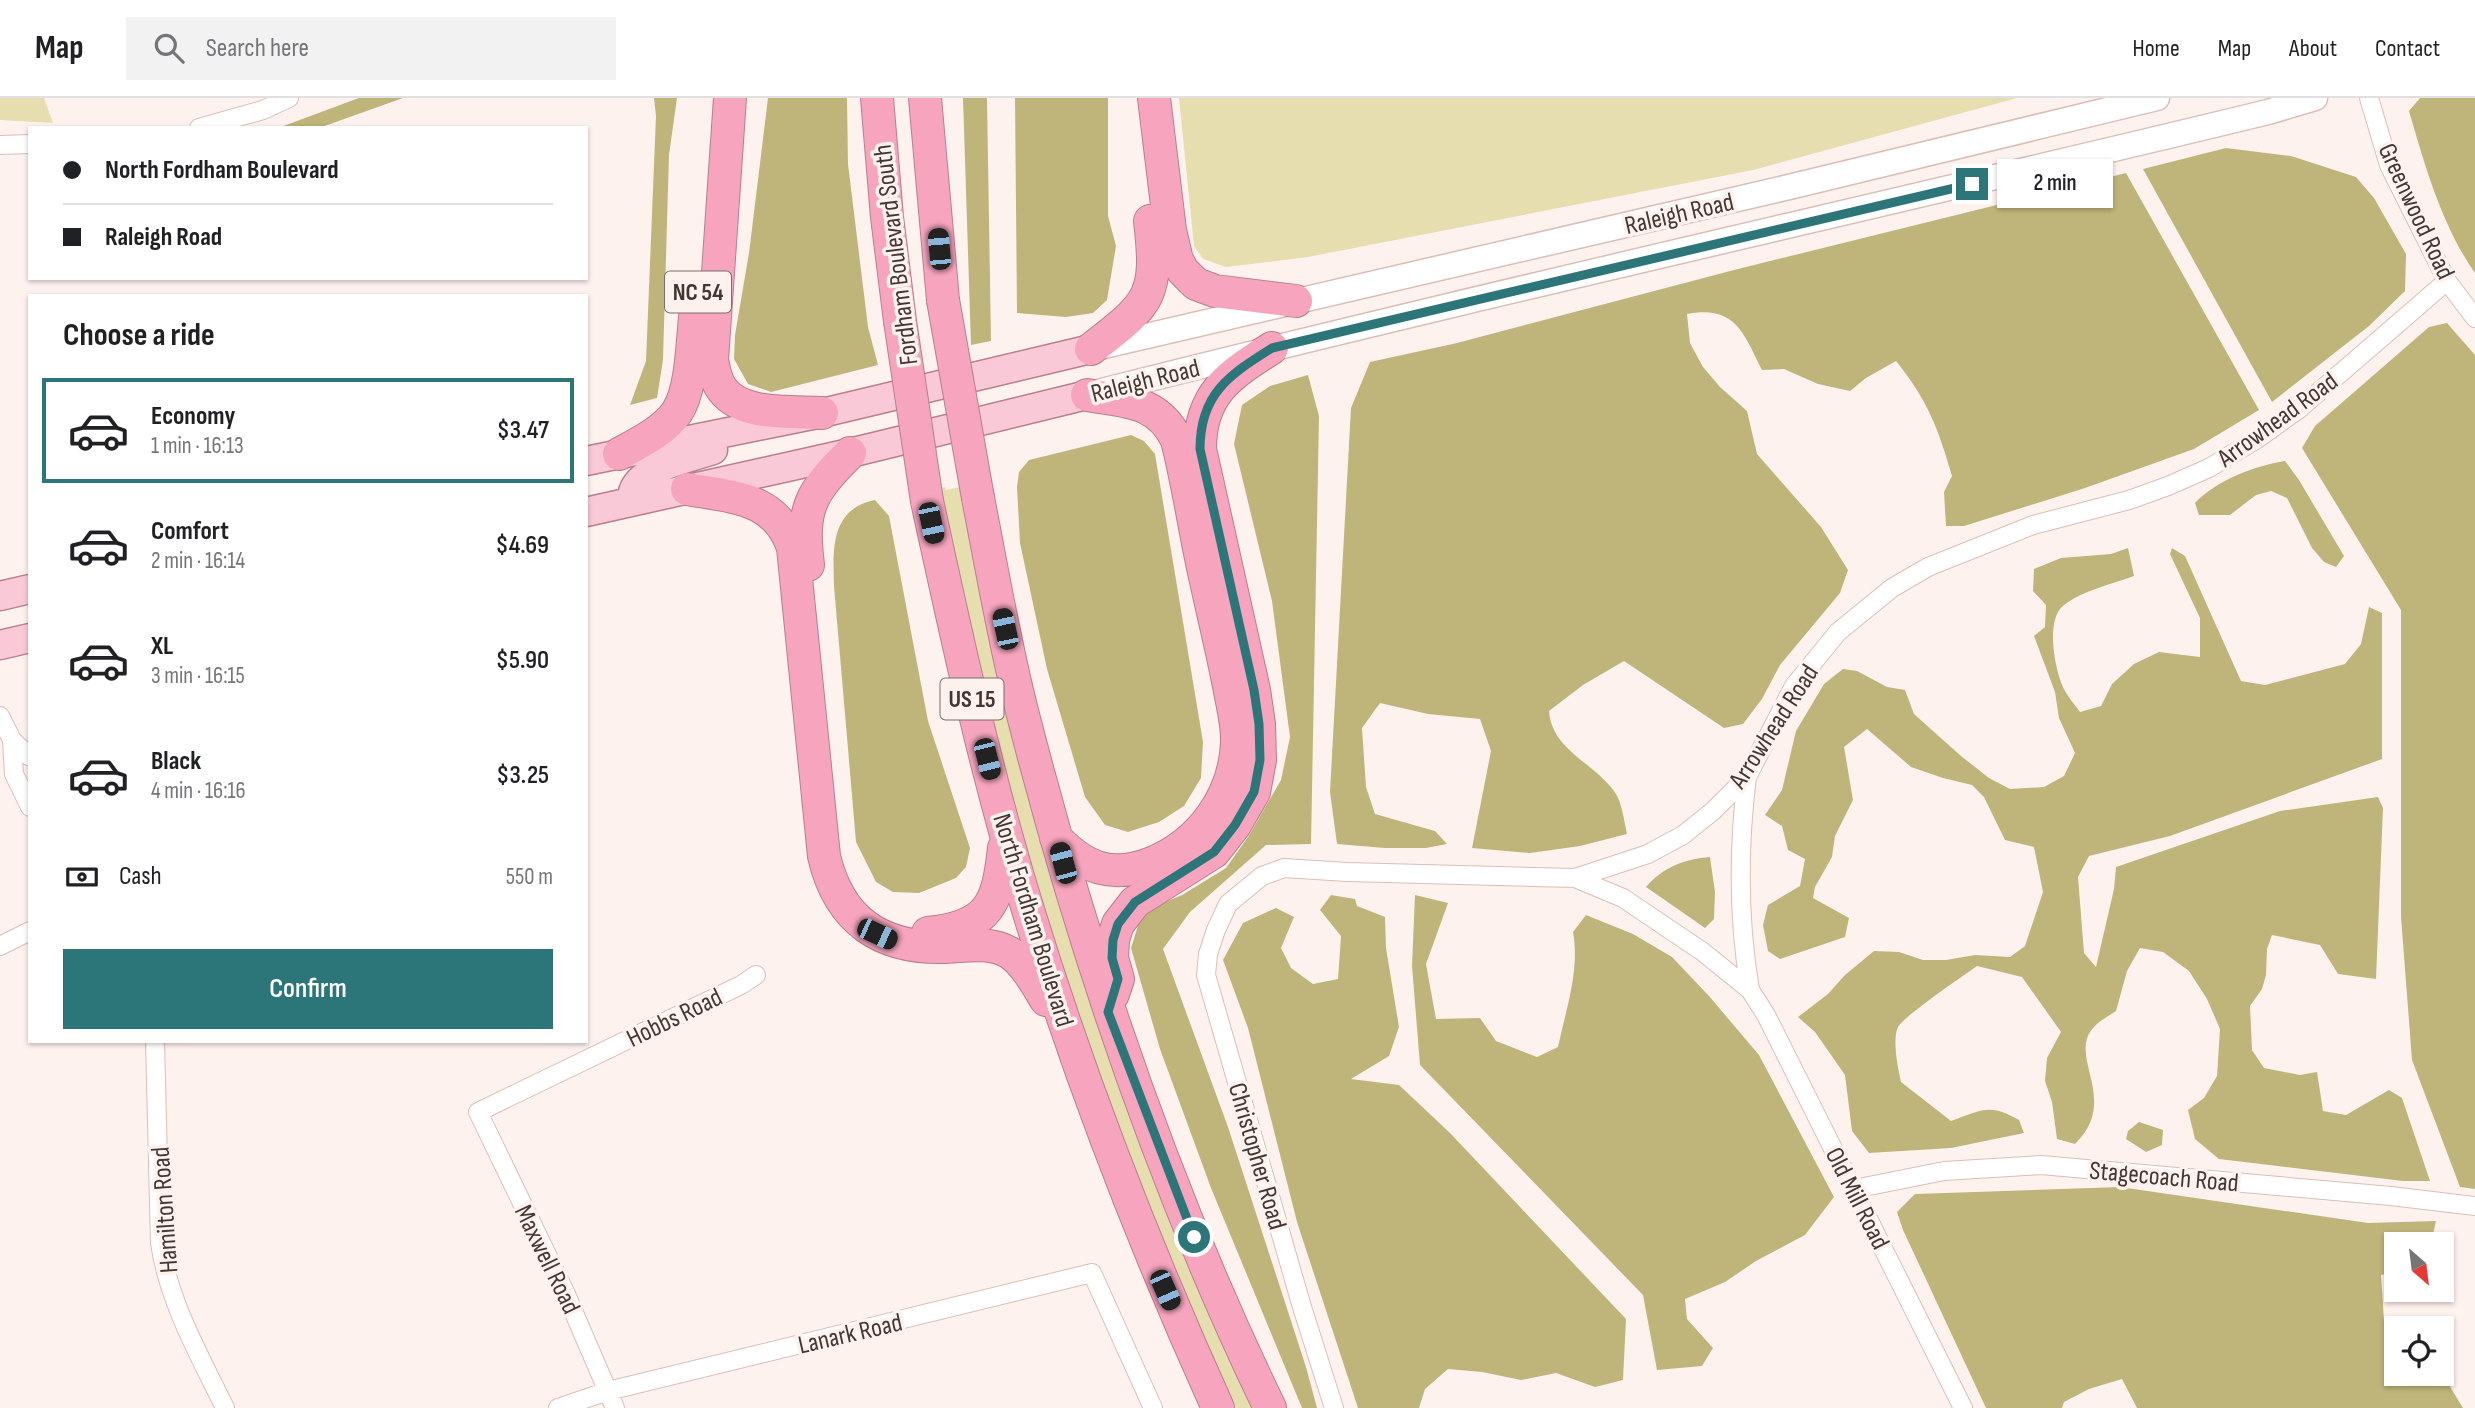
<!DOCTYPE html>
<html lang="en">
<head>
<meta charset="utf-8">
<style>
	:root { --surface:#fff; --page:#f2f2f2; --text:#202124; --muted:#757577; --line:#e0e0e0; --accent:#2c767a }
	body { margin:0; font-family:"Sofia Sans Condensed",sans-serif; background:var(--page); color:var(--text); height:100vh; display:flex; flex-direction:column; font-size:26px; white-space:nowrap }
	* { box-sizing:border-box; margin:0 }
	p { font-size:23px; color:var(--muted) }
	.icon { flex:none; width:38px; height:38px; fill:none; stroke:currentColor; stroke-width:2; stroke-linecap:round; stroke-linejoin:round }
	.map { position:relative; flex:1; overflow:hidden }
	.sheet { position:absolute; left:28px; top:196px; width:560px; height:749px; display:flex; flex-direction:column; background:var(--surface); border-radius:0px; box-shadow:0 2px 5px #0004 }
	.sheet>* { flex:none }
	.banner { position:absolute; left:28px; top:28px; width:560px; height:154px; border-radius:0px; box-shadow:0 2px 5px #0004; display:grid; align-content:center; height:154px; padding:0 35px; background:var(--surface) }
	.needle { width:46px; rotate:152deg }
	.buttons { position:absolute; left:2384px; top:1134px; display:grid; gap:14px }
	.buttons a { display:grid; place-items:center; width:70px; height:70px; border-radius:0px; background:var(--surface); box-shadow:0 2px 5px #0004; font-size:35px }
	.end { position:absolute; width:32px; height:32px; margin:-16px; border:9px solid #2c767a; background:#fff; box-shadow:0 0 0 4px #fff }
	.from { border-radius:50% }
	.bubble { position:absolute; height:49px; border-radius:0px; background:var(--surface); box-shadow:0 2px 5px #0004; font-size:23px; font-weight:600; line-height:49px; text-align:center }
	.car { position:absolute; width:21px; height:42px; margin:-21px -10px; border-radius:9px; box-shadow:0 0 5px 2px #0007; background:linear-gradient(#222 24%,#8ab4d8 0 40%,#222 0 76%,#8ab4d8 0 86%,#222 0) }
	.banner b { display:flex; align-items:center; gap:24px; height:66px; font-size:26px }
	.banner b+b { border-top:2px solid var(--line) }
	.banner i { width:18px; height:18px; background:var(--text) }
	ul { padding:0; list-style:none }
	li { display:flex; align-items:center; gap:21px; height:105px; margin:0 14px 10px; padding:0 21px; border:4px solid transparent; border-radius:0px }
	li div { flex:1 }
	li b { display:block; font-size:26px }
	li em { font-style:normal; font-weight:600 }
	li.active { border-color:var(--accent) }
	li>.icon { width:63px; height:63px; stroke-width:1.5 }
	h2 { padding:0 35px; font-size:32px; line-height:84px }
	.pay { display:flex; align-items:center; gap:18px; height:77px; padding:0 35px; font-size:26px }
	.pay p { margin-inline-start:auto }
	.cta { display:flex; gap:14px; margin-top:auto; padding:14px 35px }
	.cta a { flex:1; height:80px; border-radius:0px; background:var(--accent); color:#fff; font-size:28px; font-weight:600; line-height:80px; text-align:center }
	header { display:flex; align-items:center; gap:42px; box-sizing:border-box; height:98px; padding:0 35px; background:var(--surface); border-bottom:2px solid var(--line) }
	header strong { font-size:33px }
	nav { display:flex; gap:38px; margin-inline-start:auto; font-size:24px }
	.search { width:490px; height:63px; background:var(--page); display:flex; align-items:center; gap:18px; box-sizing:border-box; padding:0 24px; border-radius:0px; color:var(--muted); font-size:26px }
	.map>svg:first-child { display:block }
	.green { fill:#e6deaf }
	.forest { fill:#bfb57a }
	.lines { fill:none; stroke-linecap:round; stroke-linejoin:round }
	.street-casing { stroke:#dbbeb7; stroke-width:20 }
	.secondary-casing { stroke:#dbbeb7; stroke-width:27 }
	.primary-casing { stroke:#b87e8e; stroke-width:31 }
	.highway-casing { stroke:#b87e8e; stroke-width:34 }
	.street { stroke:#fff; stroke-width:18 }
	.secondary { stroke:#fff; stroke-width:24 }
	.primary { stroke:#fac9d8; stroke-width:28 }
	.highway { stroke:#f7a5be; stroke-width:32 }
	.highway-bridge-casing { stroke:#b87e8e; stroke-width:34; stroke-linecap:butt }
	.highway-bridge { stroke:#f7a5be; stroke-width:32 }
	.route { stroke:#2c767a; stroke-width:9 }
	.labels { text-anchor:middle; stroke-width:7; stroke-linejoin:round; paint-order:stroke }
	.shield { fill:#fef2ef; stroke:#7b6f6c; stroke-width:2 }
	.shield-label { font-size:24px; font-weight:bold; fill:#433734 }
	.street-label { font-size:26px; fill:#433734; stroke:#fef2ef }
</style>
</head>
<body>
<header>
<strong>Map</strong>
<div class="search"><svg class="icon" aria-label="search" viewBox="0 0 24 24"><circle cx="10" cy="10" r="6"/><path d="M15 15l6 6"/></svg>Search here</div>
<nav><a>Home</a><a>Map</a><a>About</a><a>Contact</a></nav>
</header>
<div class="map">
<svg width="2475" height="1310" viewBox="0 0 2475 1310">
	<rect width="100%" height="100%" fill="#fef2ef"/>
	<!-- green -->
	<path class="green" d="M 0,0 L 44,0 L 53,25 L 0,22 Z
		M 1179,0 L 2017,0 L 1753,72 L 1308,159 L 1226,169 L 1203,161 L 1194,148 Z
		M 945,389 L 946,392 L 960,389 L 973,450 L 1257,1310 L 1231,1310 L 1140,1100 L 1026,763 L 968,539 L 941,390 Z"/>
	<!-- forest -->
	<path class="forest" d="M 359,0 L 403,0 L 319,30 L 278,30 Z
		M 654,0 L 677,0 L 669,57 L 663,262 L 657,300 L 630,307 L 646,263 L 656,18 Z
		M 768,0 L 847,0 L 848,66 L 868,229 L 878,267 L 771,294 L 748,286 L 734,261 L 735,237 L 749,155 Z
		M 963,0 L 987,0 L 991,243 L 971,247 Z
		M 1015,0 L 1108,0 L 1108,118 L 1116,148 L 1107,202 L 1093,215 L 1066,219 L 1017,215 Z
		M 2420,0 L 2475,0 L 2475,175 C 2442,128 2425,68 2409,13 Z
		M 2226,50 L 2291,58 L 2356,79 L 2374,100 L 2406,156 L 2405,193 L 2369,228 L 2272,304 L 2143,71 Z
		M 2126,75 L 2259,312 L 2194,351 L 2085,390 L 1964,428 L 1946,428 L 1944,394 L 1952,378 C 1938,330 1928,303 1896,263 L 1866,280 L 1850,293 L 1818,286 L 1784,271 L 1762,272 C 1743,234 1735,207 1687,216 L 1690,245 L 1703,269 L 1720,289 L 1747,313 L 1757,356 L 1821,429 L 1848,472 L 1840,495 L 1780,567 L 1762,601 L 1743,626 L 1724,630 L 1624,563 L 1583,587 L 1549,613 C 1552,652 1593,664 1614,693 C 1622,703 1624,723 1627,736 L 1580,748 L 1530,755 L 1472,750 L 1491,653 L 1480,621 L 1428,616 L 1380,605 L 1362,630 L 1366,689 L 1375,716 L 1435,733 L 1447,746 L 1426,750 L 1385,750 L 1337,746 L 1330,694 L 1351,310 L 1370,264 L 1457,245 L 1734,172 Z
		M 2447,225 L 2475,257 L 2475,1091 L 2460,1089 L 2412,962 L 2401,819 L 2401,512 L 2302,350 L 2315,328 L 2429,229 Z
		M 1308,277 L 1319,318 L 1311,746 L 1266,747 L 1190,814 L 1163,851 L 1228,1029 L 1306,1269 L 1317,1310 L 1302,1310 L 1211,1090 L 1160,951 L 1131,850 L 1140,821 L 1154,809 L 1182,797 L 1226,770 L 1248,739 L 1281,682 L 1290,639 L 1272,503 L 1234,346 L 1242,307 L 1270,288 Z
		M 1131,337 L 1144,343 L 1155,356 L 1203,644 L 1201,680 L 1184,708 L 1159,724 L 1128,734 L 1105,727 L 1085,699 L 1047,571 L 1020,445 L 1017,389 L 1019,374 L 1029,362 Z
		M 2285,363 L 2299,382 L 2344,458 L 2336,469 L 2324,464 L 2312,450 L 2287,400 L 2271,393 L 2256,397 L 2230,417 L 2199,417 L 2195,405 C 2217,382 2254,368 2285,363 Z
		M 875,402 L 889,418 L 928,623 L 970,750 L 966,769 L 956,780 L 919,795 L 893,794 L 876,784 L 856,744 L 834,488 C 833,452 830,411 875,402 Z
		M 2128,450 L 2134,478 C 2112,486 2081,493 2063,508 C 2045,523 2055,573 2064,591 C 2068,599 2075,607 2080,614 L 2101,608 L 2112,586 L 2134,566 L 2159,554 L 2200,559 L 2200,520 L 2170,456 L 2172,450 L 2185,458 L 2241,583 L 2265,587 L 2345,566 L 2361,546 L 2369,509 L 2382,515 L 2382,661 L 2170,738 L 2089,758 L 2078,779 L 2084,855 L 2096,869 L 2114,791 L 2116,769 L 2280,713 L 2378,699 L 2383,710 L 2376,881 L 2338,876 L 2320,847 L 2272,837 L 2267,851 L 2266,877 L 2262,891 L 2250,908 L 2252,952 L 2264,970 L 2300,977 L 2317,974 L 2323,1013 L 2346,1017 L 2389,992 L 2402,1000 L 2430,1083 L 2403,1083 L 2219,1061 L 2195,1041 L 2188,1012 L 2204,1000 L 2217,978 L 2220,931 L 2207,901 L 2189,873 L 2163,854 L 2140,850 L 2127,873 L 2116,913 C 2109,918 2100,922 2094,929 C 2066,958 2121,1001 2075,1046 L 2057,1041 L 2052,1004 L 2045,983 L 2047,960 L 2061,934 L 2022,879 L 1977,868 C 1963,878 1904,918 1898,929 C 1892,942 1898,970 1901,984 L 1951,1023 C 1982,1012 1989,1005 2019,1022 L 2024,1035 L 1951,1050 L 1869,1055 L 1852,1033 L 1845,977 L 1815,934 L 1798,919 L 1828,896 L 1845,877 L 1874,853 L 1899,854 L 1923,862 L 1946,862 L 1975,857 L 2010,859 L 2025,848 L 2043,794 L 2034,749 L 2005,742 L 1984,699 L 1972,687 L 1943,680 L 1911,669 L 1867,631 L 1844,649 L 1853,702 L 1835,738 L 1832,759 L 1815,789 L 1813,800 L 1849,820 L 1845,839 L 1780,861 L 1768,853 L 1763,827 L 1768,807 L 1800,788 L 1805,761 L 1788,752 L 1782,728 L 1765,717 L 1782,692 L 1796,633 L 1824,586 L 1843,571 L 1857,573 L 1887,589 L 1905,592 L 1914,616 L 1961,658 L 1989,680 L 2010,691 L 2044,689 L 2064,678 L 2075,655 L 2059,620 L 2055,594 L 2034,538 L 2045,529 L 2046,507 L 2033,493 L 2034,471 L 2061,460 L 2111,456 Z
		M 1710,759 L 1715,794 L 1714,821 L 1705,830 L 1646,789 C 1663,769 1685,761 1710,759 Z
		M 1331,797 L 1355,801 L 1357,808 L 1385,819 L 1386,850 L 1399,929 L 1389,958 L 1351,981 L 1399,987 L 1450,1035 L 1626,1221 L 1623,1282 L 1595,1289 L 1556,1275 L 1521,1282 L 1482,1274 L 1448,1271 L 1425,1291 L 1419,1310 L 1358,1310 L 1297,1124 L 1248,930 L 1223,862 L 1243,825 L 1276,810 L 1294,819 L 1281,850 L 1291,870 L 1313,886 L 1338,881 L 1341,838 L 1320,812 Z
		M 1415,797 L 1448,805 L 1426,866 L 1436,921 L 1480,920 L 1496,943 L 1537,959 L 1558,949 C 1566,911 1580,873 1573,834 L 1586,817 L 1633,836 L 1672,859 L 1709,898 L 1759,957 L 1834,1099 L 1805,1137 L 1756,1163 L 1725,1184 L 1685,1201 L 1687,1221 L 1713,1250 L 1702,1268 L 1657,1272 L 1643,1197 L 1420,967 L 1412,868 Z
		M 2139,1024 L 2163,1032 L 2162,1047 L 2146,1054 L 2126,1041 L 2128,1033 Z
		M 2120,1089 L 2368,1125 L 2436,1123 L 2431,1146 L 2396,1146 L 2396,1174 L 2381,1177 L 2384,1222 L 2427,1228 L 2428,1230 L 2396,1230 L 2396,1276 L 2441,1274 L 2463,1310 L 2137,1310 L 2122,1281 L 2089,1291 L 2064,1304 L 2062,1310 L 1986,1310 L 1903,1132 L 1897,1114 L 1915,1096 Z"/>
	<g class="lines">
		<!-- street casing -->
		<g class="street-casing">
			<path id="street" d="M 2369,0 L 2389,67 L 2447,183 L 2475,220
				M 199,30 L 263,12 L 289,0
				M 0,47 L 30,46
				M 0,618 L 12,642 L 30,659
				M 12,642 L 14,676 L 30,709
				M 1747,679 C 1738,751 1738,821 1750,892
				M 1575,780 L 1623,800 L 1703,854 L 1750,892 L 1766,917 L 1963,1310
				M 0,848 L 30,833
				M 155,943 L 160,1145 C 169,1205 199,1256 225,1310
				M 1854,1091 L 1944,1073 L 2041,1067 L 2391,1098 L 2475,1108
				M 558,1310 L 608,1293 L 1092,1175 L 1153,1310
				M 615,1310 L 565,1194 L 478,1014 L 741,887 L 756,877
				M 1334,1310 L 1302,1209 L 1206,877 L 1208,856 L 1216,832 L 1228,806 L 1262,778 L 1284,770 L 1347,774 L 1575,780 L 1648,756 L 1683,737 L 1713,713 L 1747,679 L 1794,588 L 1838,534 L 1892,490 L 1928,469 L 2033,427 L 2129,402 L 2168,388 L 2209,370 L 2257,341 L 2299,311 L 2447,183"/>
		</g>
		<!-- secondary casing -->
		<g class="secondary-casing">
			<path id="secondary" d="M 1095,250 L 1789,89 L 2157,0
				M 1094,295 C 1484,196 1877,109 2268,14 L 2315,0"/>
		</g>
		<!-- primary casing -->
		<g class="primary-casing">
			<path id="primary" d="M 586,363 L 822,315 L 1091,251
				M 632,403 C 630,370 688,361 713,352
				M 586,414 L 850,355 L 1087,297
				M 0,498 L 30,491
				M 0,547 L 30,540"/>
		</g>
		<!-- highway casing -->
		<g class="highway-casing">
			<path id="highway" d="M 730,0 L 712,262 C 714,271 715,280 720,288 C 738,319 791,313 822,315
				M 877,0 L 887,119 L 900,223
				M 925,0 L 943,202
				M 1154,0 L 1170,132 L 1177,162 L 1183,173 L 1196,186 L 1215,193 L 1296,203
				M 1091,251 C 1150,205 1159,199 1150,123
				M 619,356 C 639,345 664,333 677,314 C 693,290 692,239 696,211
				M 687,391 C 732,399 777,399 793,450 L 824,758 C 839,823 881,851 946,849 C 968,848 990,843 1010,855 C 1025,865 1037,887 1046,902
				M 978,400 C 992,471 1004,543 1022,613 C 1083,852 1162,1087 1270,1310
				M 927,403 C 957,541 987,680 1029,815 C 1081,984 1145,1149 1218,1310
				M 808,467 C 801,410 810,395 850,355
				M 1056,740 C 1084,770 1112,781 1152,765 C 1201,745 1234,699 1237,646 C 1238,628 1233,610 1230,593 C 1223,556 1214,520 1206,483 C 1195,436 1189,389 1177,342 C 1158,302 1126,304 1087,297
				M 928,835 C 990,829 998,805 1004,750
				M 1113,896 L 1118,881 L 1112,860 L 1113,842 L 1118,826 L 1135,804 L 1214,754 L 1235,727 L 1254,694 L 1260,662 L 1259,626 L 1254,592 L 1200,351 C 1200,296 1229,277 1272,250"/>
		</g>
		<!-- street -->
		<use href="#street" class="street"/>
		<!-- secondary -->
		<use href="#secondary" class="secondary"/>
		<!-- primary -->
		<use href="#primary" class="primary"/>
		<!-- highway -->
		<use href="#highway" class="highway"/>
		<!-- highway-bridge casing -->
		<g class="highway-bridge-casing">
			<path id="highway-bridge" d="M 943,202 L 978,400
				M 900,223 L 927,403"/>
		</g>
		<!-- highway-bridge -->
		<use href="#highway-bridge" class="highway-bridge"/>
	</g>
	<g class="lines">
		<!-- route -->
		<path class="route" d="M 1194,1139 L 1108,914 L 1118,881 L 1112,860 L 1113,842 L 1118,826 L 1135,804 L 1214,754 L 1235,727 L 1254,694 L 1260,662 L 1259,626 L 1254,592 L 1200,351 C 1200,296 1229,277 1272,250 L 1972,86"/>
	</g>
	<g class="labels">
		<!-- shield labels -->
		<g class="shield">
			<rect x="665" y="173.5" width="66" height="41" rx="5"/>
			<rect x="940.5" y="580.5" width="63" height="41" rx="5"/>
		</g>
		<g class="shield-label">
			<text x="698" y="202">NC 54</text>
			<text x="972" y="609">US 15</text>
		</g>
		<!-- street labels -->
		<g class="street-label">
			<text transform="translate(2417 113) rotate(65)" y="9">Greenwood Road</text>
			<text transform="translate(1679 115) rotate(-13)" y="9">Raleigh Road</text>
			<text transform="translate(895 157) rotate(-97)" y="9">Fordham Boulevard South</text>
			<text transform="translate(1145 282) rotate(-14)" y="9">Raleigh Road</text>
			<text transform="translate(2277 321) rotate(-36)" y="9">Arrowhead Road</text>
			<text transform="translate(1773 628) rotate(-57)" y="9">Arrowhead Road</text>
			<text transform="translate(1034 822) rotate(73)" y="9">North Fordham Boulevard</text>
			<text transform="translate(674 919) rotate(-26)" y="9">Hobbs Road</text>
			<text transform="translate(1258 1058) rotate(74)" y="9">Christopher Road</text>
			<text transform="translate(2164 1078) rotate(5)" y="9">Stagecoach Road</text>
			<text transform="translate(1858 1100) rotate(63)" y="9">Old Mill Road</text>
			<text transform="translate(164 1112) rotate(-94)" y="9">Hamilton Road</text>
			<text transform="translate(548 1161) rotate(64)" y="9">Maxwell Road</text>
			<text transform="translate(850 1235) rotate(-13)" y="9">Lanark Road</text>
		</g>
	</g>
</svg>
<div class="buttons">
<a><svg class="needle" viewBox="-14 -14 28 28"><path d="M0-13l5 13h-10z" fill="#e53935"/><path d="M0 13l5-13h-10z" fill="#757577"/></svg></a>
<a><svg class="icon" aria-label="locate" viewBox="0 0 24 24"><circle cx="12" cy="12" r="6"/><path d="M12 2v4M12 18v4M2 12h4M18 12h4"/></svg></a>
</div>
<i class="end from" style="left:1194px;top:1139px"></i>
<i class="end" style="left:1972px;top:86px"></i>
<div class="bubble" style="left:1997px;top:61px;width:116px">2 min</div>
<i class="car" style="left:939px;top:151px;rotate:355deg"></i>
<i class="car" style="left:931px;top:425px;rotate:168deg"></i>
<i class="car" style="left:1005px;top:531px;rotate:348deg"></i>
<i class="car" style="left:987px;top:661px;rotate:166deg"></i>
<i class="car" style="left:1063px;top:765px;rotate:345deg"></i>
<i class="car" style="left:877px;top:836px;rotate:115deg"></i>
<i class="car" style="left:1165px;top:1192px;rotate:156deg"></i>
<div class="banner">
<b><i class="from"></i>North Fordham Boulevard</b>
<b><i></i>Raleigh Road</b>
</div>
<section class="sheet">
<h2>Choose a ride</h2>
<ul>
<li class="active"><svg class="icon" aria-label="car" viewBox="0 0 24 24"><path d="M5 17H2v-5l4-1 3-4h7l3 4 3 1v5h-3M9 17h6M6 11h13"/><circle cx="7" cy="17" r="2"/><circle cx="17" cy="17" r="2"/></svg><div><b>Economy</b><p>1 min · 16:13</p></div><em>$3.47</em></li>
<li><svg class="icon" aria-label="car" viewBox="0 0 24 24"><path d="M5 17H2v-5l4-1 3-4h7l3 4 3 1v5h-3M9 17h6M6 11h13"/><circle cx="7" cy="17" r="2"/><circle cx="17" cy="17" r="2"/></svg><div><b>Comfort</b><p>2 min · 16:14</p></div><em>$4.69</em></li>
<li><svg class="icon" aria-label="car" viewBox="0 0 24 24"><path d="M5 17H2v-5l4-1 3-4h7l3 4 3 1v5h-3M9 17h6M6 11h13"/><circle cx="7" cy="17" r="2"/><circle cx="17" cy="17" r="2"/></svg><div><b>XL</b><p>3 min · 16:15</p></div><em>$5.90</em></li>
<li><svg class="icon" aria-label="car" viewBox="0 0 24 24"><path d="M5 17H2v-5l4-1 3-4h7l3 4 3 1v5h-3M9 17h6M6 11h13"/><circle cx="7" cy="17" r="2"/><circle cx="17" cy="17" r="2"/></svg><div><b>Black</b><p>4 min · 16:16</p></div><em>$3.25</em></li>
</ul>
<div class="pay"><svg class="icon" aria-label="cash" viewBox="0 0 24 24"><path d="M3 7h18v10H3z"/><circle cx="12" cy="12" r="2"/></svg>Cash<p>550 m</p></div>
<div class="cta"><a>Confirm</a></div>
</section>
</div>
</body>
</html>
